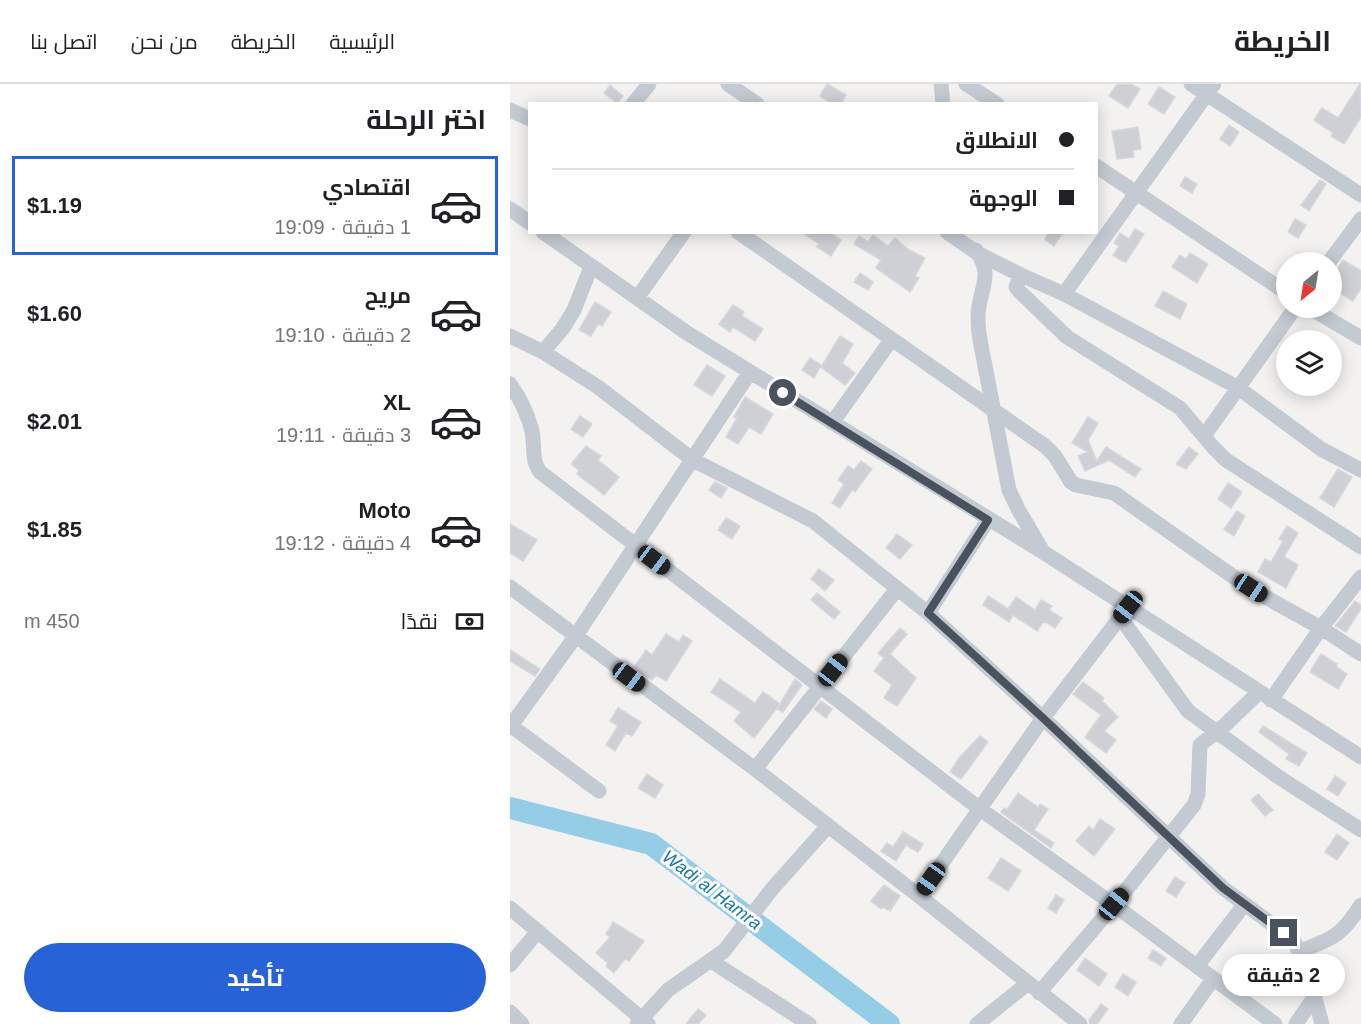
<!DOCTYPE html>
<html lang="ar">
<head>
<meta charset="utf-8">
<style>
	:root { --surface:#fff; --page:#f6f6f6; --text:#202124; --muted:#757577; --line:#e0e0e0; --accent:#2862d7 }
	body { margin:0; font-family:Helvetica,Cairo,sans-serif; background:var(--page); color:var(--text); direction:rtl; height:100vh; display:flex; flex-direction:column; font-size:22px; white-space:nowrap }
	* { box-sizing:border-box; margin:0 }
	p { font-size:20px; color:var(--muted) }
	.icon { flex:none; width:33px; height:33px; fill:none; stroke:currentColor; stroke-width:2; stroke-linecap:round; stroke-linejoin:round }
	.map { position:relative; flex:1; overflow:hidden; direction:ltr }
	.drawer { display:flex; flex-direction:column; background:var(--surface); width:510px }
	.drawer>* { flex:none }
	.top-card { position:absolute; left:18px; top:18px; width:570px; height:132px; border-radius:0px; box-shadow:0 3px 15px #0003; direction:rtl; display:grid; align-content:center; height:132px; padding:0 24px; background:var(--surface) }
	.needle { width:39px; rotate:210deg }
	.fabs { position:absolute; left:766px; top:168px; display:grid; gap:12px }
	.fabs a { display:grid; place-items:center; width:66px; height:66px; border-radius:50%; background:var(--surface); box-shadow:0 3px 15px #0003; font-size:30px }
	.end { position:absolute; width:27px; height:27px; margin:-14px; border:8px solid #4a525d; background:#fff; box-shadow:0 0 0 3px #fff }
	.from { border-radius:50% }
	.bubble { position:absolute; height:42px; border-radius:21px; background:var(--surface); box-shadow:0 3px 15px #0003; font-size:20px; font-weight:700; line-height:42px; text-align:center; direction:rtl }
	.car { position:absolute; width:18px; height:36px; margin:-18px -9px; border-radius:8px; box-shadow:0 0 4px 2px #0007; background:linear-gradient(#222 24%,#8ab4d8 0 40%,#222 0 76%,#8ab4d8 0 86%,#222 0) }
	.top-card b { display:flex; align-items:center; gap:21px; height:57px; font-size:22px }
	.top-card b+b { border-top:2px solid var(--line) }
	.top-card i { width:15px; height:15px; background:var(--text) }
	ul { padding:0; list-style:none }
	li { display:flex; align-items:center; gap:18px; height:99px; margin:0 12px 9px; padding:0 12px; border:3px solid transparent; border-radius:0px }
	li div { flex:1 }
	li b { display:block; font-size:22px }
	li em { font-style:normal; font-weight:700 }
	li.active { border-color:var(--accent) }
	li>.icon { width:54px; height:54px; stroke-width:1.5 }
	h2 { padding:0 24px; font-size:27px; line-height:72px }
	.pay { display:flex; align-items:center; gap:15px; height:66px; padding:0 24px; font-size:22px }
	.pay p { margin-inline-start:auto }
	.primary-button { display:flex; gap:12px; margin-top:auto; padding:12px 24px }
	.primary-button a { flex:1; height:69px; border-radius:36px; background:var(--accent); color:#fff; font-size:24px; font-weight:700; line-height:69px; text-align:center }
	header { display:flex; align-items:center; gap:36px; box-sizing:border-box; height:84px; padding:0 30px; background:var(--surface); border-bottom:2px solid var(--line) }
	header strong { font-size:28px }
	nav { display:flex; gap:33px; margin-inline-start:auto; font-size:21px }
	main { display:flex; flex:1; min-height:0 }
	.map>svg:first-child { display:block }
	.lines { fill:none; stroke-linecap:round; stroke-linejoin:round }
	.river { stroke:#95cde6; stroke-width:22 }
	.building { fill:#cfd0d5; stroke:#d6d7dc; stroke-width:1.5 }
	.minor { stroke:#c3cad2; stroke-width:15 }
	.route { stroke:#4a525d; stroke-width:8 }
	.labels { text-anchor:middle; stroke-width:6; stroke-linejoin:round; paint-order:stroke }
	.water-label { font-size:18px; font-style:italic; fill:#1877a3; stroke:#fff }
</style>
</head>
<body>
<header>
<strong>الخريطة</strong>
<nav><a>الرئيسية</a><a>الخريطة</a><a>من نحن</a><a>اتصل بنا</a></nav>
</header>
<main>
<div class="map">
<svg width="851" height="940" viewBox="0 0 851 940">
	<rect width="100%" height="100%" fill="#f3f2f1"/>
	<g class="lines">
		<!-- river -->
		<path class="river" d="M 0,724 L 141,760 L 379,940"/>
	</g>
	<!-- building -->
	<path class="building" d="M 317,0 L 336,11 L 331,20 L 322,20 L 310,12 Z
		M 607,0 L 621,0 L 630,5 L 618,24 L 599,12 Z
		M 850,0 L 851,33 L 834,60 L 821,52 L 823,49 L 804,36 L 812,24 L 828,34 Z
		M 100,1 L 113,12 L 107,19 L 94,9 Z
		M 649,3 L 665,13 L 654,30 L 638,20 Z
		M 719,41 L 729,48 L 720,62 L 710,55 Z
		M 628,43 L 631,65 L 623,66 L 624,73 L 607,75 L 602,47 Z
		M 675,93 L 687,100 L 682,109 L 670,102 Z
		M 810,96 L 816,100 L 799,127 L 791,121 Z
		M 785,135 L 796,141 L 788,154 L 778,148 Z
		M 625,145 L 634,150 L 616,178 L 612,177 L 603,171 L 609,162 L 604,159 L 610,149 L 619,155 Z
		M 291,148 L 319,148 L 331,156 L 321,172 L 307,163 L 309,160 Z
		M 538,148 L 553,148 L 544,162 L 535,156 Z
		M 363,151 L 378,162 L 385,154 L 399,166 L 415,174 L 405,192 L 409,194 L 400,208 L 366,184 L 371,176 L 344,160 L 349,152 L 358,158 Z
		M 680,169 L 698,180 L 687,199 L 662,183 L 670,171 L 676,175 Z
		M 833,176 L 851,187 L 851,204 L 843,217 L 822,204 L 822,194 Z
		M 350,189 L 363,198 L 358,206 L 344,198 Z
		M 653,207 L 677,220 L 670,235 L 645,222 Z
		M 85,218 L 101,228 L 92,242 L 88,240 L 81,252 L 69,246 Z
		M 223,221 L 234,228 L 232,232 L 253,245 L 245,257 L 223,243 L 220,248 L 209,240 Z
		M 330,252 L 343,260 L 332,279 L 345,289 L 335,301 L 311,283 Z
		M 300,274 L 311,281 L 304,294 L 292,286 Z
		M 197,281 L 215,292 L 202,312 L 184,301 Z
		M 235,313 L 263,330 L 251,350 L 239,343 L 228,360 L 216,353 L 227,334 L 224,333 Z
		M 70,332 L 82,340 L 73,353 L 61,345 Z
		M 578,333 L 588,339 L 578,356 L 587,377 L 596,363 L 631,385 L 625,393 L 599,376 L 575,387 L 568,372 L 578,368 L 562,359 Z
		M 76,362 L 91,372 L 88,376 L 109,393 L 94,411 L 67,390 L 69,386 L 61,380 Z
		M 679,363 L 688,370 L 676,385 L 666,380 Z
		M 351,377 L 362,385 L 345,408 L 342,406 L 330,424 L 322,419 L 334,400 L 328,396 L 338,382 L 344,386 Z
		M 828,385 L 842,393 L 824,423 L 810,414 Z
		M 205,398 L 217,404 L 211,414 L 199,406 Z
		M 718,399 L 732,408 L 721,424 L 708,415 Z
		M 727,427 L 735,432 L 724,452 L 714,445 Z
		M 216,434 L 230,442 L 222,455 L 208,446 Z
		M 0,440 L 27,456 L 13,477 L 0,469 Z
		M 777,442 L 788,449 L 774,473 L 788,481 L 776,504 L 748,488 L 755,475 L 761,478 L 773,457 L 769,455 Z
		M 387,450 L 402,461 L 390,475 L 376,464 Z
		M 309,485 L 324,496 L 315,507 L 301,495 Z
		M 307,509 L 330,528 L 324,535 L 301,516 Z
		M 478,512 L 498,525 L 506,513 L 525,526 L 531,516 L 542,522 L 539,526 L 552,534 L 545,544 L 534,537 L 527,547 L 503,531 L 499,538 L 473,521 Z
		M 845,517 L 851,521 L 851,525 L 836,548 L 825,542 Z
		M 390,544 L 397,550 L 380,570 L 406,594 L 387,622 L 374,614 L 382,601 L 364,587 L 374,574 L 368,569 Z
		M 156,550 L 169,558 L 173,551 L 182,557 L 156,597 L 146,591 L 142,596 L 124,583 L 136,566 L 142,571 Z
		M 0,566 L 30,585 L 25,592 L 0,577 Z
		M 811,570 L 827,580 L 826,583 L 837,590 L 828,605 L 800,588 Z
		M 210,595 L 245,619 L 253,608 L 270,620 L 244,654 L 224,637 L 231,628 L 201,608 Z
		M 285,595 L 292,601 L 273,628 L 267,625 Z
		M 573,598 L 594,614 L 592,617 L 608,633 L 594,647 L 606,656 L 596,669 L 575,653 L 591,631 L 563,610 Z
		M 311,617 L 322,625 L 316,634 L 304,625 Z
		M 108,624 L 131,638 L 122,652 L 116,649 L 105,667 L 96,661 L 108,642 L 100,637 Z
		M 753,642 L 797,669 L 789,682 L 776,675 L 779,670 L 749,648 Z
		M 470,652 L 478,658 L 451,695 L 440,688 L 449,674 Z
		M 137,690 L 153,701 L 145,714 L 128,704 Z
		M 825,692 L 836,699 L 828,712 L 817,705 Z
		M 508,709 L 528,723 L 530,720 L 538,725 L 524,746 L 544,759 L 541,764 L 491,728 L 494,724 L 497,726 Z
		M 748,710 L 763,726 L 755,732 L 741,716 Z
		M 590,735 L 605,745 L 584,772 L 566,757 L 579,742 L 583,746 Z
		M 393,748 L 413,760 L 408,768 L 396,761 L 386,777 L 371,767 L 377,759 L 383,763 Z
		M 827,750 L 839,759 L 827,776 L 815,768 Z
		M 491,774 L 511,787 L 498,807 L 478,794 Z
		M 665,793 L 675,799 L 666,813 L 656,807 Z
		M 374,801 L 390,812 L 380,827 L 373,823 L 371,825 L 361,817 Z
		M 546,811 L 554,816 L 546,829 L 538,824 Z
		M 103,838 L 134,857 L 119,877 L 115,875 L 104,889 L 96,882 L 98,879 L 86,869 L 100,853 L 96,850 Z
		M 643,866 L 656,874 L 651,882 L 638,874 Z
		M 575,874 L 597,890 L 589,902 L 567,886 Z
		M 613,890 L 626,898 L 618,912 L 605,903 Z
		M 591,920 L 598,925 L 587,940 L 580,940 L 579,936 Z
		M 188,925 L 196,931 L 188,940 L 176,940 Z"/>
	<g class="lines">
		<!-- minor -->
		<path class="minor" d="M 218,0 L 247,20
			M 431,0 L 433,20
			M 456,0 L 487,20
			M 681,0 L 851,111
			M 123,20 L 139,0
			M 0,26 L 20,35
			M 586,82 L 777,209
			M 0,125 L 20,139
			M 33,148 L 177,249 L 533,468 L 851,673
			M 228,148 L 535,362 L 545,372 L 561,398 L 566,401 L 604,409 L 741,505 L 811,544 L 851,570
			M 437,148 L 467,169 L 511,191 L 554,210 L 727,303 L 811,365 L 851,386
			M 466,166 C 481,190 474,196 469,222 C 467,233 468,244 470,256 L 499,406 L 508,425 L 532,466
			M 819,178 L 851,135
			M 511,191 L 506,203 L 509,207 L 557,253 L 670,324 L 703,363 L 716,376 L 851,463
			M 554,210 L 704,0
			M 127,214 L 174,148
			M 800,224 L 851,254
			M 0,252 L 33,268 L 88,303 L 183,376 L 303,437 L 418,529 L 533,634 L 713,804 L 774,849 L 784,858 L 795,878 L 812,940
			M 33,268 L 53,244 L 64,226 L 81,183
			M 0,300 C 10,314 18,331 22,347 C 25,362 21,376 30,388 L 470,725 L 604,821 L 765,940
			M 322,339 L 381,256
			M 694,352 L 785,224
			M 0,503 L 245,685 L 409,812 L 570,940
			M 418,529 L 478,436
			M 610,533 L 678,627 L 770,694 L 851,746
			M 761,616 L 811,544 L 851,493
			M 0,641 L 89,707
			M 0,643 L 65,553 L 240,288
			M 245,685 L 387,505
			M 409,812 L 533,634 L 618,523
			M 0,824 L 138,940
			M 790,867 C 823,855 832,851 851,821
			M 201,877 L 299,940
			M 0,881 L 28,847
			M 687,882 L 734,821
			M 529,909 L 604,821 L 684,721 L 688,710 L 690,661 L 715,641 L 749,608
			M 0,928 L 12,940
			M 127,940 L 158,906 L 214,867 L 262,805 L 318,742
			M 467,940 L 517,900
			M 671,940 L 703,895
			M 786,940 L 805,912"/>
	</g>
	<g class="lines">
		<!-- route -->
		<path class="route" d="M 273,309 L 478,436 L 418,529 L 533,634 L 713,804 L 774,849"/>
	</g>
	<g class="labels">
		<!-- water labels -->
		<g class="water-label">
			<text transform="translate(202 806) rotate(37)" y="6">Wadi al Hamra</text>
		</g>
	</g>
</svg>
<div class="fabs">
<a><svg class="needle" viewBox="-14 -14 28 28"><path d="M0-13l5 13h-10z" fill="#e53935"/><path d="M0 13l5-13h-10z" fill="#757577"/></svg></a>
<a><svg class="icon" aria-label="layers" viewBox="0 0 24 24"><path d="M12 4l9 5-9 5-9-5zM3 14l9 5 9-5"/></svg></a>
</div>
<i class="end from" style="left:273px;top:309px"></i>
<i class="end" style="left:774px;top:849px"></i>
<div class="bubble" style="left:712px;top:870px;width:123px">2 دقيقة</div>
<i class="car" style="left:144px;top:476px;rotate:127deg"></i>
<i class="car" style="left:741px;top:504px;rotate:123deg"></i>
<i class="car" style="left:618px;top:523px;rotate:218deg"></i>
<i class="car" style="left:323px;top:586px;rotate:38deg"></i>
<i class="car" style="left:119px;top:593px;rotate:127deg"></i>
<i class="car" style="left:421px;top:795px;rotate:215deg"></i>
<i class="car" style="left:604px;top:820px;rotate:39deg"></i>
<div class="top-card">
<b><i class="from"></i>الانطلاق</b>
<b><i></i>الوجهة</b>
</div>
</div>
<section class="drawer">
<h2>اختر الرحلة</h2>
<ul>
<li class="active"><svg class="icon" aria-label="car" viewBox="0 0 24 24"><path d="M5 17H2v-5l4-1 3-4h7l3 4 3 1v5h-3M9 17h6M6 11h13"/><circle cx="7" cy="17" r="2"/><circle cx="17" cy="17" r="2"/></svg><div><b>اقتصادي</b><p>1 دقيقة · 19:09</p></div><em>$1.19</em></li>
<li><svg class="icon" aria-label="car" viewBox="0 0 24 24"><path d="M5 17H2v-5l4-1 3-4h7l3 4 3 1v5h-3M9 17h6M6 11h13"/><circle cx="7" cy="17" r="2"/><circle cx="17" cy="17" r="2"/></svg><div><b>مريح</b><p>2 دقيقة · 19:10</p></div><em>$1.60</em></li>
<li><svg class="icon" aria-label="car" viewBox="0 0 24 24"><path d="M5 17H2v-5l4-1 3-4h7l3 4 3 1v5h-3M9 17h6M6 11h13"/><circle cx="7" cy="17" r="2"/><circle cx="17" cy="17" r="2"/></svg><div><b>XL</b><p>3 دقيقة · 19:11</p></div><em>$2.01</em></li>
<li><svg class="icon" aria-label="car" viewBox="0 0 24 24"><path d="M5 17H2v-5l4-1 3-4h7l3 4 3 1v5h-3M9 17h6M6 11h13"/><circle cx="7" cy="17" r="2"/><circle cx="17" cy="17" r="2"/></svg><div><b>Moto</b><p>4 دقيقة · 19:12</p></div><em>$1.85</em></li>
</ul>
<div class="pay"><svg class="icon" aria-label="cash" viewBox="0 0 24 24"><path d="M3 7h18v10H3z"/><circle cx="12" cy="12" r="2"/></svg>نقدًا<p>450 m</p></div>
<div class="primary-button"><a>تأكيد</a></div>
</section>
</main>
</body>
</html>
